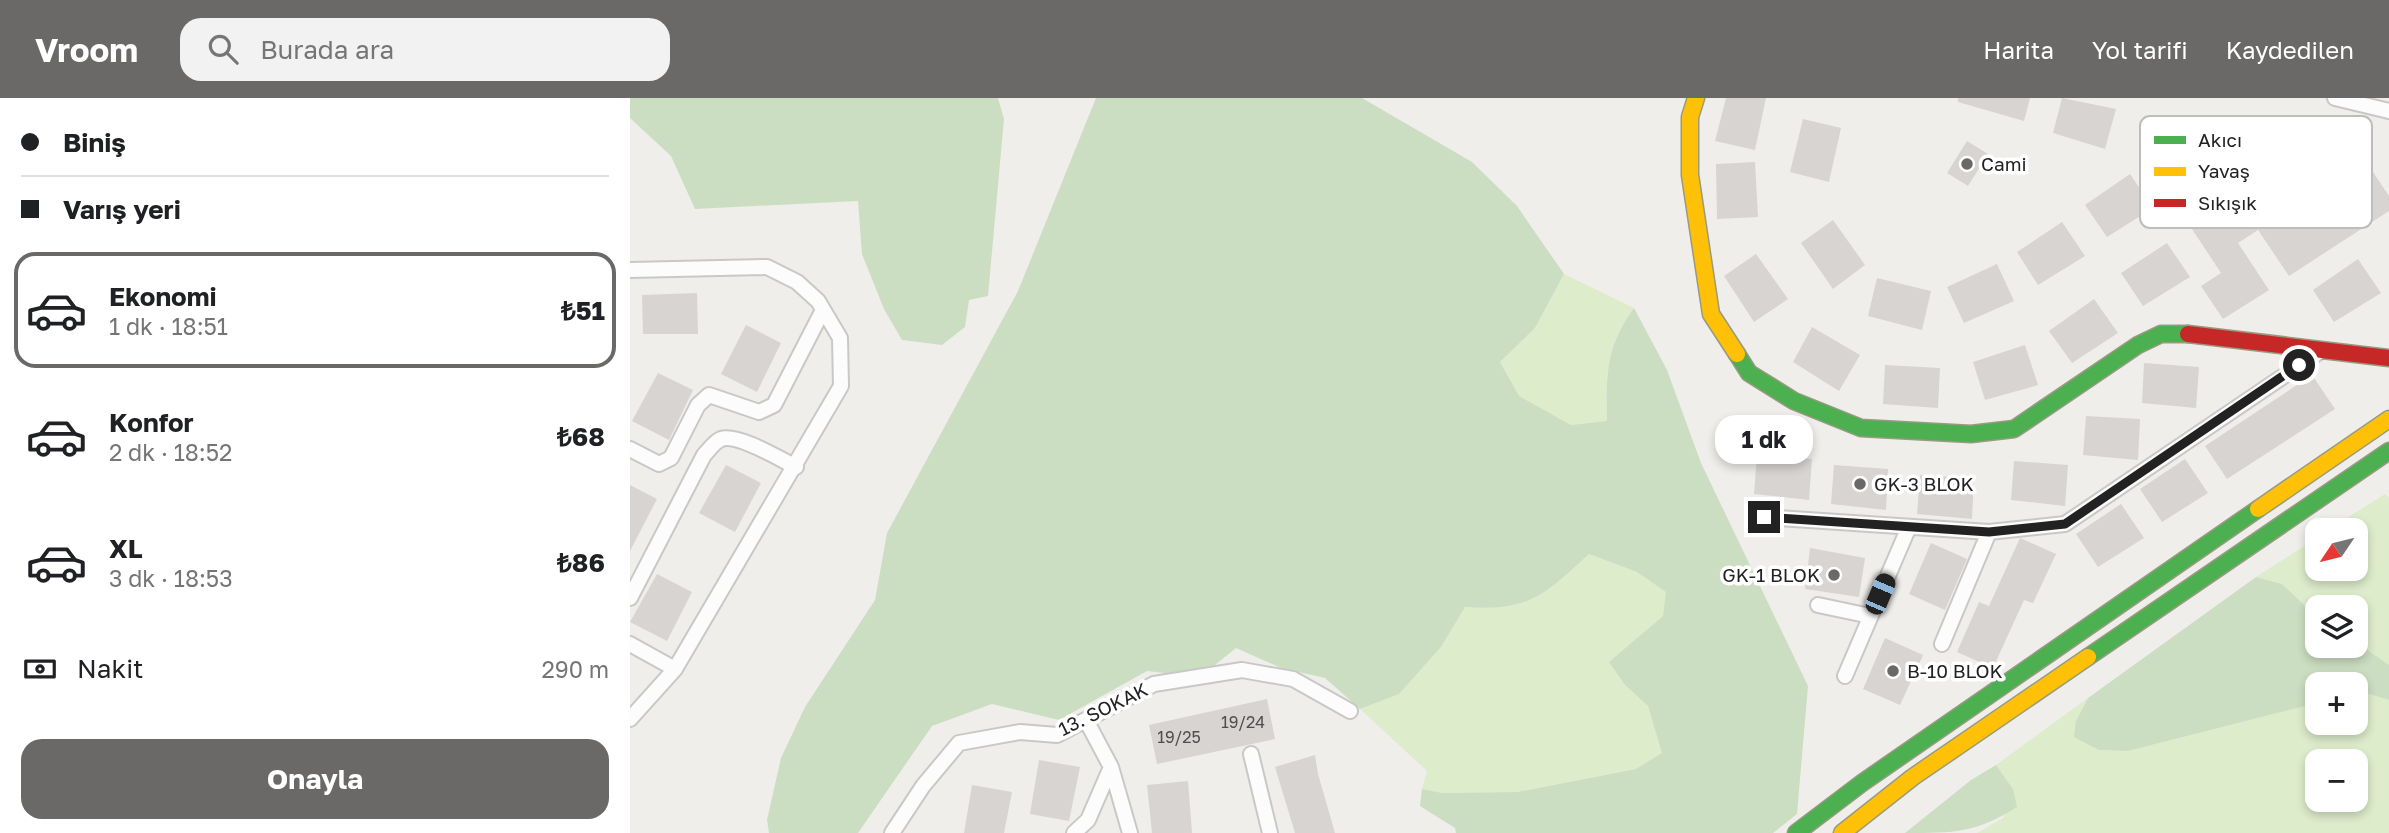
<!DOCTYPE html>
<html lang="tr">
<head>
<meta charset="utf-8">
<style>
	:root { --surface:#fff; --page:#f2f2f2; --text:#202124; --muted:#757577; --line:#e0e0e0; --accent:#6a6968 }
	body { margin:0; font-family:"Golos Text",sans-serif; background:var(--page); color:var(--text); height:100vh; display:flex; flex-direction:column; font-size:26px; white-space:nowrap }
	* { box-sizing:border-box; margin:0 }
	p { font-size:23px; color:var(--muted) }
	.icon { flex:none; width:38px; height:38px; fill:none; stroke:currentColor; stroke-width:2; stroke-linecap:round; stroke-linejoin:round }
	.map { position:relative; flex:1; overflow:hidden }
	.sheet { display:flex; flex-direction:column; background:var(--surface); width:630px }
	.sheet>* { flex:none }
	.top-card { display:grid; align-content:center; height:154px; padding:0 21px; background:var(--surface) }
	.needle { width:46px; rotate:235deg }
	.buttons { position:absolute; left:1675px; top:420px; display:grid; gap:14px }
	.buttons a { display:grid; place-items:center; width:63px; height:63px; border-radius:14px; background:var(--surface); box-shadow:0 4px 10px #0003; font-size:35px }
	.end { position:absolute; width:32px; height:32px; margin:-16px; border:9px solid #222; background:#fff; box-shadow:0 0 0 4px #fff }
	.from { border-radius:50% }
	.bubble { position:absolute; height:49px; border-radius:21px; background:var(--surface); box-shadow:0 4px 10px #0003; font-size:23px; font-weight:700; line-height:49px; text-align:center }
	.car { position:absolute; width:21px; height:42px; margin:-21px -10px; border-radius:9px; box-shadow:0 0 5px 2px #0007; background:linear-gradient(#222 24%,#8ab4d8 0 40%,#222 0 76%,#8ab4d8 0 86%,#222 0) }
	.top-card b { display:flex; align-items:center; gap:24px; height:66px; font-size:26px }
	.top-card b+b { border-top:2px solid var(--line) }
	.top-card i { width:18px; height:18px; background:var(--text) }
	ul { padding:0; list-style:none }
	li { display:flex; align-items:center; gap:21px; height:116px; margin:0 14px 10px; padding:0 7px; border:4px solid transparent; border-radius:21px }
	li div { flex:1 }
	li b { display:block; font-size:26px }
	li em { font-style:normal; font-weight:700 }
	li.current { border-color:var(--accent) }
	li>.icon { width:63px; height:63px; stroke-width:1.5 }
	.pay { display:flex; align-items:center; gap:18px; height:77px; padding:0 21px; font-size:26px }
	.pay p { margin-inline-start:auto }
	.cta { display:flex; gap:14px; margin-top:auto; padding:14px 21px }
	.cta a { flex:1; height:80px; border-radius:21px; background:var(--accent); color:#fff; font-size:28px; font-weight:700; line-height:80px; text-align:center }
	header { display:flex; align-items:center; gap:42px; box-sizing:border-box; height:98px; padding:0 35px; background:var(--accent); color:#fff }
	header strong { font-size:33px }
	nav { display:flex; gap:38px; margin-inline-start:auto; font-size:24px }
	.search { width:490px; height:63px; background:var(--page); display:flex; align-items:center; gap:18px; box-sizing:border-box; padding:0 24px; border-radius:21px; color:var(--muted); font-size:26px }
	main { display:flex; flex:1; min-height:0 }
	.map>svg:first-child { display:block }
	.grass { fill:#ddeccb; fill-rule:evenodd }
	.forest { fill:#cbdec1 }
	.building { fill:#d7d4d2 }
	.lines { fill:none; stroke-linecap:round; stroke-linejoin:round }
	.street-casing { stroke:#c9c8c7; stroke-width:18 }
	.fast-casing { stroke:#999a82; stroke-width:19 }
	.slow-casing { stroke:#999a82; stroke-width:19 }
	.jam-casing { stroke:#999a82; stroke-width:19 }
	.street { stroke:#fdfcfc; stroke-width:14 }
	.fast { stroke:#4caf50; stroke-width:16 }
	.slow { stroke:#ffc107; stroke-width:16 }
	.jam { stroke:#c62828; stroke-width:16 }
	.route { stroke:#222; stroke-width:9 }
	.poi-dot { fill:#6a6968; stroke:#fff; stroke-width:2.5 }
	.labels { text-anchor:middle; stroke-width:7; stroke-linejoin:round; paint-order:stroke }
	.number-label { font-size:16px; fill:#4f4e4e }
	.poi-label { font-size:19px; fill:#222; stroke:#fff; text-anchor:start }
	.street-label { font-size:19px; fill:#222; stroke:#fff }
	.key { fill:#fff; stroke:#bdbdbd; stroke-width:2 }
	.key-label { font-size:19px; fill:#222 }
</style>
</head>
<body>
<header>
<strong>Vroom</strong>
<div class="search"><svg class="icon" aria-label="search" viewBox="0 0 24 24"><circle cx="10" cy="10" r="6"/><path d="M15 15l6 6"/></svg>Burada ara</div>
<nav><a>Harita</a><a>Yol tarifi</a><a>Kaydedilen</a></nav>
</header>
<main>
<section class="sheet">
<div class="top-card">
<b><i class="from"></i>Biniş</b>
<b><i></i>Varış yeri</b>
</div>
<ul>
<li class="current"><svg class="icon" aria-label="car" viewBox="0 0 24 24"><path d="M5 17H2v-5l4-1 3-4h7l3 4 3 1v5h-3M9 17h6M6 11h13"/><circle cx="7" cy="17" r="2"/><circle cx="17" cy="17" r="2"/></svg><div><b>Ekonomi</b><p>1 dk · 18:51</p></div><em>₺51</em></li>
<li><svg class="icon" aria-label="car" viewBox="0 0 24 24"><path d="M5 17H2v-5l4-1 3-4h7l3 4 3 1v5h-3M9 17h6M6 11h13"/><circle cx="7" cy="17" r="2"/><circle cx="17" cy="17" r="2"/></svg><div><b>Konfor</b><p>2 dk · 18:52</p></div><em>₺68</em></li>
<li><svg class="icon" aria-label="car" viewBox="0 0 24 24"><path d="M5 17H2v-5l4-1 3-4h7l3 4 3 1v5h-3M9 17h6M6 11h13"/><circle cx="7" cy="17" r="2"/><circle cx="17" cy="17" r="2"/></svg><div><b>XL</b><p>3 dk · 18:53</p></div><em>₺86</em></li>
</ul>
<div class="pay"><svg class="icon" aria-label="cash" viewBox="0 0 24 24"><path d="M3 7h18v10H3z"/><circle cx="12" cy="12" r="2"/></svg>Nakit<p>290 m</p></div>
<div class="cta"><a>Onayla</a></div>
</section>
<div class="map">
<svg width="1759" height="735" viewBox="0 0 1759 735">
	<rect width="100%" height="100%" fill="#f0eeeb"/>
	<!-- grass -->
	<path class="grass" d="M 934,176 L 1004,210 C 976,248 976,277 977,323 L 941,327 L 889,298 L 870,264 L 905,230 Z
		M 1755,396 L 1759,400 L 1759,567 L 1726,544 L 1726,509 L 1687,509 L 1687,519 L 1652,486 L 1626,479 L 1687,440 L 1687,471 L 1726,471 L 1726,432 L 1698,432 Z
		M 959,456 L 1007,474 L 1037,494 L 1033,518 L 980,564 L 995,587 L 1018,608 L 1033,655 L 1006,671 L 887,694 L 811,695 L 792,691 L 797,673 L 730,611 L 769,596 L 811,549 L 835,509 C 898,514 915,497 959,456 Z
		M 1726,592 L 1759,602 L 1759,735 L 1347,735 L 1373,720 L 1383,691 L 1366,667 L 1458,600 L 1446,623 L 1469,652 L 1498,653 L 1687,605 L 1687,625 L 1726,625 ZM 1687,663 L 1726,663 L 1726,702 L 1687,702 Z"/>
	<!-- forest -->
	<path class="forest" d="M 0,0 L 368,0 L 374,21 L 358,198 L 339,202 L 335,229 L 312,247 L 272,242 L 254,211 L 232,156 L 228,103 L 65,111 L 41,58 L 0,20 Z
		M 466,0 L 732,0 L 842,64 L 887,108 L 934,176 L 905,230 L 870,264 L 889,298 L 941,327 L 977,323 C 976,277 976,248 1004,210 L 1037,272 L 1071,365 L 1178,588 L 1167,716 L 1143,735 L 826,735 L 825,730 L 790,708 L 792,691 L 812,695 L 887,694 L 1006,671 L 1032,655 L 1018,608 L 995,587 L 979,564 L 1033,518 L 1036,494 L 1007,474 L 959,456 C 915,497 898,514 835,509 L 811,549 L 769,596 L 730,611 L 695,580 L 651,570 L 606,550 L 570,579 L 517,573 L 429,622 L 362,606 L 302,628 L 228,735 L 139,735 L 137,722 L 151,660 L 175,609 L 245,502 L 257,435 L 388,193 Z
		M 1626,479 L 1652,486 L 1687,519 L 1687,548 L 1726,548 L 1726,544 L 1759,567 L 1759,602 L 1726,592 L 1726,586 L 1687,586 L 1687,605 L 1498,653 L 1469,652 L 1444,639 L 1446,623 L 1458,600 Z
		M 1366,667 L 1383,691 L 1387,709 C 1346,735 1325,735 1275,735 L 1341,682 Z"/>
	<!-- building -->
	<path class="building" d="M 1096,0 L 1136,0 L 1125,52 L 1085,43 Z
		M 1328,0 L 1400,0 L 1394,23 L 1328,4 Z
		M 1432,0 L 1486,11 L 1475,51 L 1423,35 Z
		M 1173,21 L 1211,30 L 1199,84 L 1160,74 Z
		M 1337,43 L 1358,56 L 1338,88 L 1317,75 Z
		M 1667,54 L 1700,104 L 1743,74 L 1759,98 L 1759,113 L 1659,178 L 1628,132 L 1608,145 L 1639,192 L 1593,221 L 1571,188 L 1591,175 L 1560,128 Z
		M 1125,64 L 1128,119 L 1087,121 L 1086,66 Z
		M 1500,76 L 1523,110 L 1477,139 L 1455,107 Z
		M 1203,122 L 1235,167 L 1203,191 L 1171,145 Z
		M 1432,124 L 1455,158 L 1408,187 L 1387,154 Z
		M 1537,145 L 1560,179 L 1513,208 L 1491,175 Z
		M 1126,156 L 1158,201 L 1124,224 L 1094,178 Z
		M 1728,161 L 1751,195 L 1704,224 L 1683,192 Z
		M 1367,166 L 1384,203 L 1334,225 L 1317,189 Z
		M 1247,180 L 1301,193 L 1292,232 L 1238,218 Z
		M 67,195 L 68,236 L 13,236 L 12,197 Z
		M 1464,201 L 1488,235 L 1442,265 L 1419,233 Z
		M 116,227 L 151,245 L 127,294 L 91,276 Z
		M 1182,229 L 1230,257 L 1209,293 L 1163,264 Z
		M 1395,247 L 1408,287 L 1355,302 L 1343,264 Z
		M 1514,265 L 1569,269 L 1566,310 L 1512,305 Z
		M 1255,267 L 1310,270 L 1308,310 L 1253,306 Z
		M 28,275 L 63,292 L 39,342 L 2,323 Z
		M 1682,277 L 1705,311 L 1597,381 L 1575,348 Z
		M 1456,318 L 1510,321 L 1508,362 L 1453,357 Z
		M 1127,357 L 1182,361 L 1179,402 L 1124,396 Z
		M 1555,361 L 1578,395 L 1532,424 L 1510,391 Z
		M 1384,363 L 1438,367 L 1435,408 L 1381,402 Z
		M 96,367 L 131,385 L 105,434 L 69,415 Z
		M 1204,367 L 1258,371 L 1256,412 L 1201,406 Z
		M 1290,377 L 1344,380 L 1342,421 L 1287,416 Z
		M 0,387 L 27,401 L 0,453 Z
		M 1491,406 L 1514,440 L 1468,469 L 1446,436 Z
		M 1390,440 L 1426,456 L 1403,505 L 1394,502 L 1363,570 L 1327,554 L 1349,504 L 1359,508 Z
		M 1301,445 L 1337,461 L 1315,512 L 1279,496 Z
		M 1180,450 L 1235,460 L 1229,499 L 1175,491 Z
		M 27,476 L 62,494 L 37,543 L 0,524 Z
		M 1255,540 L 1293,557 L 1270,607 L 1233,591 Z
		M 637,601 L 645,641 L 527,666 L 519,627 Z
		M 685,657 L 688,676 L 705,735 L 665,735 L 645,669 Z
		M 409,662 L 450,669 L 439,723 L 400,716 Z
		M 558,683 L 562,735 L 522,735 L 517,687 Z
		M 342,687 L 382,694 L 374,735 L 334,735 Z"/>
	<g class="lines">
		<!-- street casing -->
		<g class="street-casing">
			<path id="street" d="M 1705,0 L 1759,13
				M 0,172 L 137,169 L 167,184 L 188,203 L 210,240 L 211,288 L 45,571 L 0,621
				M 0,351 L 29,366 L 41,360 L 68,307 L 79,297 L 129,314 L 144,307 L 193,212
				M 1134,419 L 1359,434 L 1435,426 L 1692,252
				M 0,500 L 74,357 C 79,352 84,344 91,341 C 107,335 150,361 166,369
				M 1188,507 L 1240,518
				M 0,546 L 45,571
				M 1312,546 L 1359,434
				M 1215,578 L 1278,431
				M 456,622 L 481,669
				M 621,656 L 640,735
				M 262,735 L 293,688 L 329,645 L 390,634 L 427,637 L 524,586 L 612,572 L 663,581 L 720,613
				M 444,735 L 458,722 L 481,669 L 500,735"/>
		</g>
		<!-- fast casing -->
		<g class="fast-casing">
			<path id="fast" d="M 1107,256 L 1119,275 L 1164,303 L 1231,330 L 1341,336 L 1384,331 L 1508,247 L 1531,236 L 1558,236
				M 1458,559 L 1759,353
				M 1166,735 L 1232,685 L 1628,411"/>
		</g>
		<!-- slow casing -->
		<g class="slow-casing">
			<path id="slow" d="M 1066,0 L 1060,19 L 1060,77 L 1081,216 L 1107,256
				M 1628,411 L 1759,321
				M 1212,735 L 1283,679 L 1458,559"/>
		</g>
		<!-- jam casing -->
		<g class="jam-casing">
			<path id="jam" d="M 1558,236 L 1759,260"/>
		</g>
		<!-- street -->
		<use href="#street" class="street"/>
		<!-- fast -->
		<use href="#fast" class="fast"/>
		<!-- slow -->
		<use href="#slow" class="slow"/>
		<!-- jam -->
		<use href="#jam" class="jam"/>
	</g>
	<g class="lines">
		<!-- route -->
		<path class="route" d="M 1134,419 L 1359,434 L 1435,426 L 1669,267"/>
	</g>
	<!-- markers -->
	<g class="poi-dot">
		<circle cx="1337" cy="66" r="7"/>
		<circle cx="1230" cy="386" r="7"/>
		<circle cx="1204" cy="477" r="7"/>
		<circle cx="1263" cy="573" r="7"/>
	</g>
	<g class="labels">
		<!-- number labels -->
		<g class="number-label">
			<text x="613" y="630">19/24</text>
			<text x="549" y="645">19/25</text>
		</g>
		<!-- poi labels -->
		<g class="poi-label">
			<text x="1351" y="73">Cami</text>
			<text x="1244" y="393">GK-3 BLOK</text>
			<text x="1190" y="484" text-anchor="end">GK-1 BLOK</text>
			<text x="1277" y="580">B-10 BLOK</text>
		</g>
		<!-- street labels -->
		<g class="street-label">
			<text transform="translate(473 611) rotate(-26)" y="7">13. SOKAK</text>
		</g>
	</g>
	<!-- legend -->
	<rect x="1510" y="18" width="232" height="112" rx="10" class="key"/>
	<rect x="1524" y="38" width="32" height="8" fill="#4caf50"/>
	<rect x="1524" y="69" width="32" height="9" fill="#ffc107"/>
	<rect x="1524" y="101" width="32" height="8" fill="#c62828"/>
	<g class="key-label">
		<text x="1568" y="49">Akıcı</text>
		<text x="1568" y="80">Yavaş</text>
		<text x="1568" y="112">Sıkışık</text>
	</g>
</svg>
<div class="buttons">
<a><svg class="needle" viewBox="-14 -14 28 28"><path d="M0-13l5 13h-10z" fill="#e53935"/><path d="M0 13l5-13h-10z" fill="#757577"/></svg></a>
<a><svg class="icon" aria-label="layers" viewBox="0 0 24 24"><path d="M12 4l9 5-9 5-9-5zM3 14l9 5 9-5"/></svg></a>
<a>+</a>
<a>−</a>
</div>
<i class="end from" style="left:1669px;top:267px"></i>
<i class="end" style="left:1134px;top:419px"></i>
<div class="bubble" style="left:1085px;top:317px;width:98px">1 dk</div>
<i class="car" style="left:1250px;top:496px;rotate:23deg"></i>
</div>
</main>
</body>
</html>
